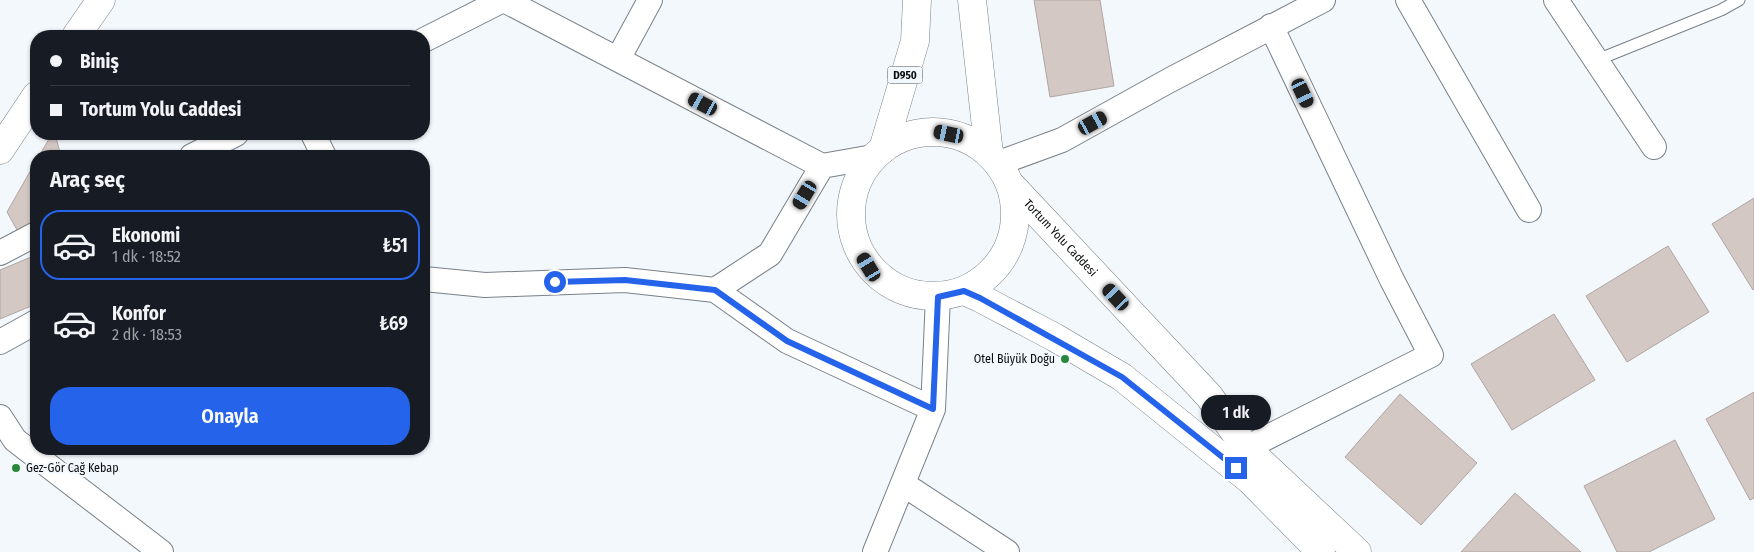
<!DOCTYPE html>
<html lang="tr">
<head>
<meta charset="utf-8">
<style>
	:root { --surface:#171b24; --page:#20242c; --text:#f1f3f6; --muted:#9ea1a6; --line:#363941; --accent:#2563eb }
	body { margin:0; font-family:"Fira Sans Condensed",sans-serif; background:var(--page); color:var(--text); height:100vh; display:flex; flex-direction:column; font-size:19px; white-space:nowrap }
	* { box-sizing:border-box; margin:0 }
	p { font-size:16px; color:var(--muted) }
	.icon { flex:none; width:28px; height:28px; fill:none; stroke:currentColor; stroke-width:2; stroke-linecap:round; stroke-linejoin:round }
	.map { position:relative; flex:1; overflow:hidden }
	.panel { position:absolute; left:30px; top:150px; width:400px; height:305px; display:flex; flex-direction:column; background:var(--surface); border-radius:20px; box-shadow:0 1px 4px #0004 }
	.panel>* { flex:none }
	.guide { position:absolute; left:30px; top:30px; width:400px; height:110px; border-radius:20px; box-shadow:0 1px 4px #0004; display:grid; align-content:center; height:110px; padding:0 20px; background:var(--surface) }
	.end { position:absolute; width:22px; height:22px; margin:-11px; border:6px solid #2563eb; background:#fff; box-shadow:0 0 0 2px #fff }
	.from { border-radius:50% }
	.bubble { position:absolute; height:35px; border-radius:18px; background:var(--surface); box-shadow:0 1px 4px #0004; font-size:16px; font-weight:600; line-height:35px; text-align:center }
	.car { position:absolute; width:15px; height:30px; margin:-15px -8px; border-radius:6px; box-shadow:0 0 4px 1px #0007; background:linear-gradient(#222 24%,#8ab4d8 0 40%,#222 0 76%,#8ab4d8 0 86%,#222 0) }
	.guide b { display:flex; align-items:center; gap:18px; height:48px; font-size:19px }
	.guide b+b { border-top:1px solid var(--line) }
	.guide i { width:12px; height:12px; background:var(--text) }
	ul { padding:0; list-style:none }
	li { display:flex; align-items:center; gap:15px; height:70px; margin:0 10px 8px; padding:0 10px; border:2px solid transparent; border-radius:20px }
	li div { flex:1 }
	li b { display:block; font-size:19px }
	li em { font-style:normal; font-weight:600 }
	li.current { border-color:var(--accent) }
	li>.icon { width:45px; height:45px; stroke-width:1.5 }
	h2 { padding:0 20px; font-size:22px; line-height:60px }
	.action { display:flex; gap:10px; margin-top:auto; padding:10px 20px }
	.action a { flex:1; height:58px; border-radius:20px; background:var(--accent); color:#fff; font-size:20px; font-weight:600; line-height:58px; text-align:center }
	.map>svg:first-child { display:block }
	.building { fill:#d4c8c4; stroke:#b0a5a1 }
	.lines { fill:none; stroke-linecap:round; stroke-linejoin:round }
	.service-casing { stroke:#798088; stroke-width:13 }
	.minor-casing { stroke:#798088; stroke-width:26 }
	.tertiary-casing { stroke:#798088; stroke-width:29 }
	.trunk-casing { stroke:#798088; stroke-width:29 }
	.service { stroke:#fff; stroke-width:11 }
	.minor { stroke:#fff; stroke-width:24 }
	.tertiary { stroke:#fff; stroke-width:28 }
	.trunk { stroke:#fff; stroke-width:28 }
	.route { stroke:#2563eb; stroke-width:6 }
	.poi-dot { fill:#29873a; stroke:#f3f8fd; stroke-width:2 }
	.labels { text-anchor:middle; stroke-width:4; stroke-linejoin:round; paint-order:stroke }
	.shield { fill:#f3f8fd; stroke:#4f5356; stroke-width:1 }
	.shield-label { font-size:11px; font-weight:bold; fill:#090c0e }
	.street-label { font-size:12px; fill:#090c0e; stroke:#f3f8fd }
	.poi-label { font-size:12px; fill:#090c0e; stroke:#f3f8fd; text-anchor:end }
</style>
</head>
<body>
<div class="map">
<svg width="1754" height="552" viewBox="0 0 1754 552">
	<rect width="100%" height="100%" fill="#f3f8fd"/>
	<!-- building -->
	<path class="building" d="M 1034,0 L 1100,0 L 1114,86 L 1050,97 Z
		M 52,134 L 55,134 L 61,156 L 39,156 Z
		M 36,161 L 36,228 L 21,237 L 7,212 Z
		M 1754,198 L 1754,289 L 1753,290 L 1712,224 Z
		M 1668,246 L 1709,312 L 1627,362 L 1586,296 Z
		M 36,255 L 36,304 L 0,319 L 0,270 Z
		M 1554,314 L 1595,380 L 1512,430 L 1471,364 Z
		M 1754,392 L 1754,498 L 1750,500 L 1706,419 Z
		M 1400,394 L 1477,463 L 1421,525 L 1345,457 Z
		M 1675,440 L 1715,519 L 1649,552 L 1617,552 L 1584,486 Z
		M 1515,493 L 1581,552 L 1461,552 Z"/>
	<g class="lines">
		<!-- service casing -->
		<g class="service-casing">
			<path id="service" d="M 1597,60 L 1721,10 L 1739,0"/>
		</g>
		<!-- minor casing -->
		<g class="minor-casing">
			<path id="minor" d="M 504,0 L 822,166
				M 1408,0 L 1529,210
				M 1556,0 L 1654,147
				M 424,40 L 503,0
				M 618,59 L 650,0
				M 313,134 L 324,156
				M 192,156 L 236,134
				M 873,157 L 822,166 L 770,254 L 715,290 L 787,341 L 933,409
				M 999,163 L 1062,140 L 1170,80 L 1323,0
				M 0,253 L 36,234
				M 424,279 L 485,285 L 625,280 L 715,290
				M 0,342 L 36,322
				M 0,417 L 15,440 L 161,552
				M 1246,448 L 1431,355 L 1392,280 L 1271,26
				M 903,484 L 1007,552
				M 875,552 L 933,409 L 938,297"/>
		</g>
		<!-- tertiary casing -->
		<g class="tertiary-casing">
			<path id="tertiary" d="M 76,36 L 101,0
				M 0,150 L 36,96"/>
		</g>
		<!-- trunk casing -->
		<g class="trunk-casing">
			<g id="trunk">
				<path d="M 972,0 L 989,154"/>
				<circle cx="933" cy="214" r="82"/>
				<path d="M 883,149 L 915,41 L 917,0"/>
				<path id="s1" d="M 1010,184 L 1209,396 L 1246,448 L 1357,552"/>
				<path d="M 964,291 L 980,298 L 1054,337 L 1122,377 L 1250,480 L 1321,552"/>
			</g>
		</g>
		<!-- service -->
		<use href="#service" class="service"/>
		<!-- minor -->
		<use href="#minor" class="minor"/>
		<!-- tertiary -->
		<use href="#tertiary" class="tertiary"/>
		<!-- trunk -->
		<use href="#trunk" class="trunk"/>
	</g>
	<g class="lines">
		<!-- route -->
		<path class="route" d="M 555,282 L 625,280 L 715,290 L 787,341 L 933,409 L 938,297 L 964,291 L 980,298 L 1122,377 L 1236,468"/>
	</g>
	<!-- markers -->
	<g class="poi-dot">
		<circle cx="1065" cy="359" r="5"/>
		<circle cx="16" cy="468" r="5"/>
	</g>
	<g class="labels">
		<!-- shield labels -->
		<rect class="shield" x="887.5" y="66.5" width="35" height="17" rx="4"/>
		<g class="shield-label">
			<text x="905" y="79">D950</text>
		</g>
		<!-- street labels -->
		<g class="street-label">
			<text dy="4" stroke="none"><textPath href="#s1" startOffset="74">Tortum Yolu Caddesi</textPath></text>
		</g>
		<!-- poi labels -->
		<g class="poi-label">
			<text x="1055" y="363">Otel Büyük Doğu</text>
			<text x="26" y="472" text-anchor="start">Gez-Gör Cağ Kebap</text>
		</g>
	</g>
</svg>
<i class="end from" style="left:555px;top:282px"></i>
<i class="end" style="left:1236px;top:468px"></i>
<div class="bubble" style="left:1201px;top:395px;width:70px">1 dk</div>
<i class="car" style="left:1303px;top:93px;rotate:155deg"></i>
<i class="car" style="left:703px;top:104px;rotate:298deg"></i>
<i class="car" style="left:1093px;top:123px;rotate:61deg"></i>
<i class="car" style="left:949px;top:134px;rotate:282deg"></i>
<i class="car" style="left:805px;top:195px;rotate:211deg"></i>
<i class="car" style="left:869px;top:267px;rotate:329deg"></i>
<i class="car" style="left:1116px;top:297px;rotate:317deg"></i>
<div class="guide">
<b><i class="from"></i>Biniş</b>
<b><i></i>Tortum Yolu Caddesi</b>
</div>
<section class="panel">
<h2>Araç seç</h2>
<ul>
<li class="current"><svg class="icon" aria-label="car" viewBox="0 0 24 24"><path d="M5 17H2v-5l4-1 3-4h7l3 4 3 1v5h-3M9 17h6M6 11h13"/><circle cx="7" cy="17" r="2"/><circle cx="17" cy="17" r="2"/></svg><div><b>Ekonomi</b><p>1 dk · 18:52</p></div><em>₺51</em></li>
<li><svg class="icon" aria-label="car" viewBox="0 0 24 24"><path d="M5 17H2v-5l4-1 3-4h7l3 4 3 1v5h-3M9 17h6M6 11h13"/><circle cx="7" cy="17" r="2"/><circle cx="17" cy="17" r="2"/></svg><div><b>Konfor</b><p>2 dk · 18:53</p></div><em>₺69</em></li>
</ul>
<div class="action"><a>Onayla</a></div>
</section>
</div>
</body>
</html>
